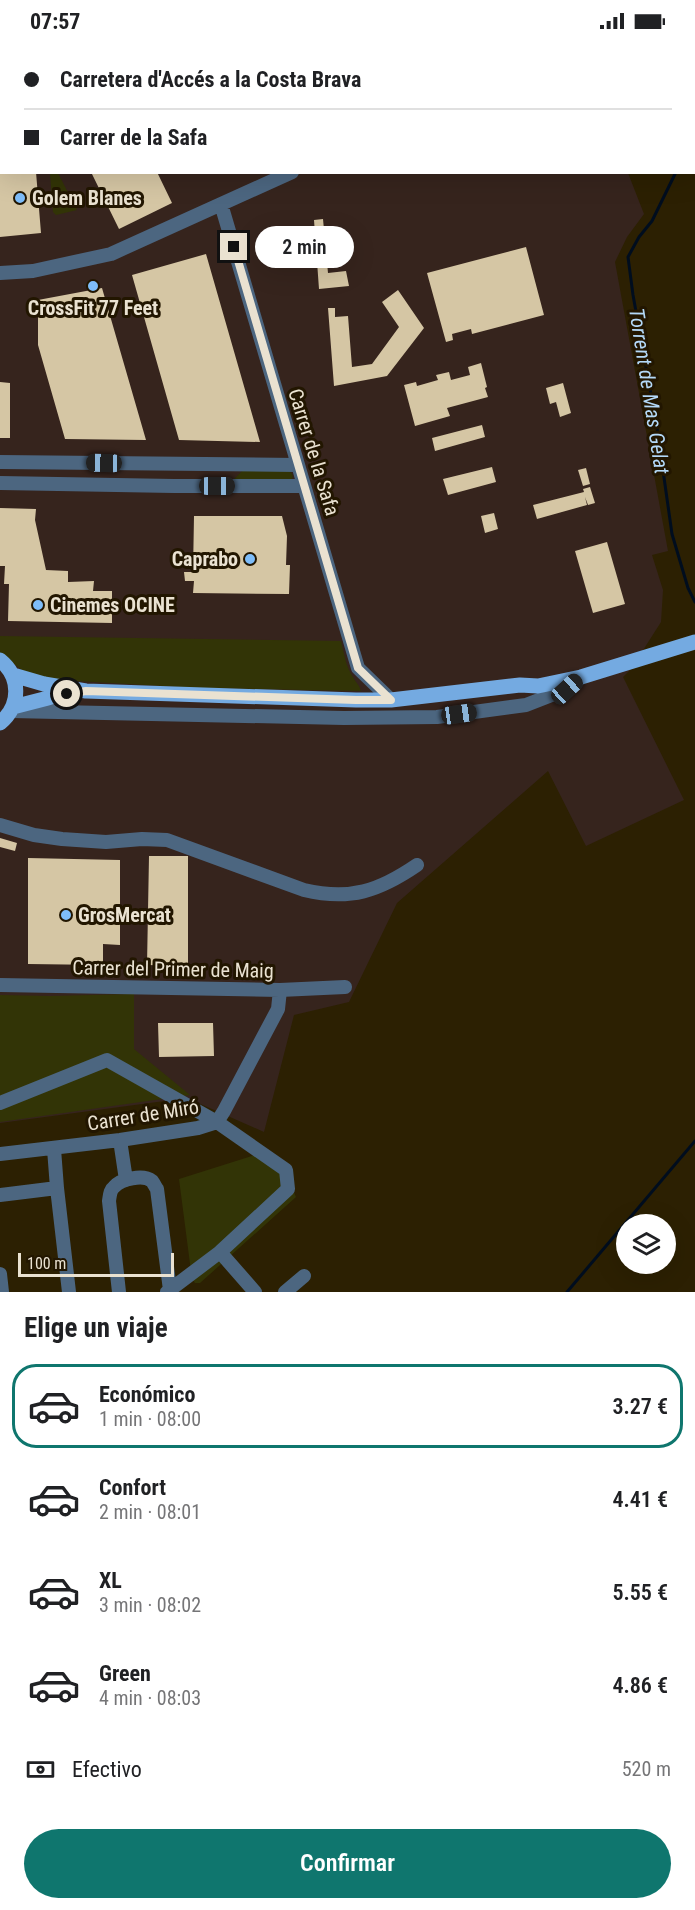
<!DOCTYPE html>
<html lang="es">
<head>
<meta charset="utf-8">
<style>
	:root { --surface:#fff; --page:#f2f2f2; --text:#202124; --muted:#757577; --line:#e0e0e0; --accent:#0f766e }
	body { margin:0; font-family:"Roboto Condensed",sans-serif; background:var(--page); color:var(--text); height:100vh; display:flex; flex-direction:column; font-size:22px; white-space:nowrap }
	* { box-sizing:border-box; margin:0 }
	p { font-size:20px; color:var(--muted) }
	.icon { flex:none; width:33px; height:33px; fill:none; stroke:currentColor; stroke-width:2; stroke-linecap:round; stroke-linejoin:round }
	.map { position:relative; height:1250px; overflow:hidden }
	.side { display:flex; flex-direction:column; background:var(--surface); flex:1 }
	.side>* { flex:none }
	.top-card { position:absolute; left:0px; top:0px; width:696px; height:132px; box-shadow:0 6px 24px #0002; display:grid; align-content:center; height:132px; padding:0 24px; background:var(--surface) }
	.controls { position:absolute; left:616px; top:1172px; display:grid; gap:12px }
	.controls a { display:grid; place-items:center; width:60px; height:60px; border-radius:50%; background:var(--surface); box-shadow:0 6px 24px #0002; font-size:30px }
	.scale { position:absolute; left:18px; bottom:15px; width:156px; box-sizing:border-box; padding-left:6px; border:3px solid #eae2d1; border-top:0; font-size:16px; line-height:21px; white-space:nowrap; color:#eae2d1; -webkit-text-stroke:4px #221600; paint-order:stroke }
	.end { position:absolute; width:27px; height:27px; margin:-14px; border:8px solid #eae2d1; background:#111; box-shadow:0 0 0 3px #111 }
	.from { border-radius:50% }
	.bubble { position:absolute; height:42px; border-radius:21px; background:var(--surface); box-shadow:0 6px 24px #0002; font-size:20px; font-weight:600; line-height:42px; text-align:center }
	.car { position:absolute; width:18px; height:36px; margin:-18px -9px; border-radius:8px; box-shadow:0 0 4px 2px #0007; background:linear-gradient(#222 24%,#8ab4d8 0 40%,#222 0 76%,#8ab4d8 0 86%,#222 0) }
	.top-card b { display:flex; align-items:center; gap:21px; height:57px; font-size:22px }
	.top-card b+b { border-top:2px solid var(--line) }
	.top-card i { width:15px; height:15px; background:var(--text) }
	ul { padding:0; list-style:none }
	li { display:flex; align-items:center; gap:18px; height:84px; margin:0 12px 9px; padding:0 12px; border:3px solid transparent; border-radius:24px }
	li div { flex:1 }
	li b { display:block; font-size:22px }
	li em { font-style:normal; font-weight:600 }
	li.active { border-color:var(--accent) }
	li>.icon { width:54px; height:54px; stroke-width:1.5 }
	h2 { padding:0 24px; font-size:27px; line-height:72px }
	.pay { display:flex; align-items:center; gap:15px; height:66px; padding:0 24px; font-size:22px }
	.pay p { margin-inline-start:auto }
	.action { display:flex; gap:12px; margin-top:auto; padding:12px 24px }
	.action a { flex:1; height:69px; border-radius:36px; background:var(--accent); color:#fff; font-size:24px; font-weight:600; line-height:69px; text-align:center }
	.status { display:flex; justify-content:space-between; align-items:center; height:42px; padding:0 30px; background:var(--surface); direction:ltr }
	.status svg { height:16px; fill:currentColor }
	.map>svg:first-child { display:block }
	.commercial { fill:#36241d }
	.green { fill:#323406 }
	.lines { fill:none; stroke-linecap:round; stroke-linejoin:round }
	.stream { stroke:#000d1e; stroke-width:3 }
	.building { fill:#d5c6a4 }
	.minor { stroke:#4c6680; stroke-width:14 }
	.major { stroke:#74aae1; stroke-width:15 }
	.route { stroke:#eae2d1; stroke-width:8 }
	.poi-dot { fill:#7ebdf9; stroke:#221600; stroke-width:2 }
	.labels { text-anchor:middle; stroke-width:6; stroke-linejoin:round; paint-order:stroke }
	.poi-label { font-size:20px; font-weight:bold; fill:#eae2d1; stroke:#221600; text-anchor:start }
	.street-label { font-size:20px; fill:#eae2d1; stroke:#221600 }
	.water-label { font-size:21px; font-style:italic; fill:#b4d9f8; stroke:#221600 }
</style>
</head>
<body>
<div class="status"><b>07:57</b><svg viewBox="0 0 49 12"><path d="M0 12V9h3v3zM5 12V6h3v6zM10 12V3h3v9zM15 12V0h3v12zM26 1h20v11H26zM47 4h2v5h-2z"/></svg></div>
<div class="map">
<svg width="695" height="1250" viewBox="0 0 695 1250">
	<rect width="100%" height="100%" fill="#2c2002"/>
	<!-- commercial -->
	<path class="commercial" d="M 0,0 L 152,0 L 154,1 L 2,2 L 2,130 L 628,131 L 644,172 L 627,195 L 615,220 L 668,509 L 652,513 L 663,548 L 661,580 L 631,627 L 623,635 L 684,758 L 586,804 L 548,729 L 397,861 L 349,960 L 294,973 L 264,1090 L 187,1056 L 0,1081 Z"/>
	<!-- green -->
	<path class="green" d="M 152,0 L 545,0 L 544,2 L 154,2 Z
		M 50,131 L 58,131 L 77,168 L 56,173 L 53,170 Z
		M 243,428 L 288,428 C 293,432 294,434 291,439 L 231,440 Z
		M 0,594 L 341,599 C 344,611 346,625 353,635 C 356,641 359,642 361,649 L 197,646 L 42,637 L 27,632 L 0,611 Z
		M 134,952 L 134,1007 L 190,1053 L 0,1080 L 0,953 L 50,954 Z
		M 255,1113 L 287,1135 L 296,1155 L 200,1241 L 195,1241 L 192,1237 L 179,1137 Z"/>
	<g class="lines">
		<!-- stream -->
		<path class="stream" d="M 694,92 L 695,90
			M 676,130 L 652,179 L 639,195 L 628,215 L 633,253 L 657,386 L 672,492 L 688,546 L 695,560
			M 567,1250 L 695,1099"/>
	</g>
	<!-- building -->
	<path class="building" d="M 0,130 L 36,130 L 41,191 L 0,195 Z
		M 91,130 L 157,130 L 172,161 L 119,187 Z
		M 323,177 L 328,231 L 346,229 L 349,244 L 319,247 L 314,178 Z
		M 337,186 L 351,206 L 349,208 L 334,189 Z
		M 526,205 L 544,273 L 472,292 L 471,287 L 452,292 L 453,298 L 446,300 L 427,231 Z
		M 206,212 L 260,400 L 179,398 L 132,233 Z
		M 102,246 L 146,398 L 65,397 L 38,303 L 38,258 Z
		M 398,248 L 424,286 L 387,334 L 334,344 L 328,266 L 335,266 L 335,275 L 348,274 L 352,325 L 372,322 L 399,285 L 382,260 Z
		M 481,321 L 487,345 L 485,346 L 488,355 L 447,366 L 450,374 L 415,384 L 404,343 L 416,340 L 417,344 L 438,338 L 436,333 L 449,330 L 451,338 L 470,333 L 468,325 Z
		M 0,340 L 10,341 L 10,396 L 0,396 Z
		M 563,341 L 571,371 L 560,375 L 556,360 L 550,362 L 546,346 Z
		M 482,383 L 485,395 L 435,409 L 432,396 Z
		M 492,425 L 496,440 L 448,453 L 443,437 Z
		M 586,426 L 590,442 L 583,444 L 578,428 Z
		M 590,445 L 595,461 L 588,463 L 585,455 L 587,463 L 537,477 L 533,463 L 584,450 L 583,447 Z
		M 0,466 L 36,467 L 35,478 L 46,528 L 68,529 L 68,540 L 94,539 L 93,549 L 112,549 L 112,581 L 8,579 L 9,542 L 4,542 L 5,524 L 0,524 Z
		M 494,471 L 498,487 L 485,491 L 481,474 Z
		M 194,474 L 282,474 L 287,494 L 286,523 L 290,523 L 289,552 L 193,551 L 194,539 L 185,539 L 184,530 L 193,530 Z
		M 607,500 L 625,562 L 593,571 L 575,509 Z
		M 0,796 L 17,801 L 15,809 L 0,805 Z
		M 149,814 L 188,814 L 188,924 L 147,923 Z
		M 28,816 L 120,818 L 120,903 L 103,902 L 103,923 L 28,922 Z
		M 158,981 L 213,981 L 214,1014 L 159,1015 Z"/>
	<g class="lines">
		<!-- minor -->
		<path class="minor" d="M 694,29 L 695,29
			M 221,162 L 358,626 L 391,658
			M 0,231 L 33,229 L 111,212 L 292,130
			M 0,420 L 297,423
			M 0,441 L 174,444 L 304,444
			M 11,669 L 344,676 L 437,675 L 526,663 L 567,647 L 581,635
			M 0,783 L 34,793 L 62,797 L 106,800 L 142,797 L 167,798 L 304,848 C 350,859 379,849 417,823
			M 0,943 L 280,948 L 345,945
			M 0,1061 L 107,1018 L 217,1080 L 286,1128 L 288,1147 L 220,1210 L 167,1250
			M 120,1098 L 126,1138
			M 54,1107 L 57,1146 L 69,1250
			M 0,1112 L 120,1098 L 198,1086 L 217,1080 L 224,1069 L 278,967 L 280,948
			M 0,1153 L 57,1146
			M 220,1210 L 255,1250
			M 0,1232 L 2,1250
			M 119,1250 L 109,1159 C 110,1153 110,1148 114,1145 C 121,1137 143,1132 152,1139 C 153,1140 156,1146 157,1147 L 170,1248
			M 285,1250 L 304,1234"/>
		<!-- major -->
		<path class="major" d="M 0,618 C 21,635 21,663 0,681
			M 13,633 L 44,642 L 86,649 L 356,658 L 391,658 L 520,643 L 538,644 L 581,635 L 695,600
			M 13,665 L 48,656 L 74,651"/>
	</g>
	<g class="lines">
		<!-- route -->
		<path class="route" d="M 67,652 L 86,649 L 356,658 L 391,658 L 358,626 L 234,205"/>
	</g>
	<!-- markers -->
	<g class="poi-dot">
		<circle cx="20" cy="156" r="6"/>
		<circle cx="93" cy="244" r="6"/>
		<circle cx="250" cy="517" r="6"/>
		<circle cx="38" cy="563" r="6"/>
		<circle cx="66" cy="873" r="6"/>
	</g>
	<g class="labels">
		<!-- poi labels -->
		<g class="poi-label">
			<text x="32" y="163">Golem Blanes</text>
			<text x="93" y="273" text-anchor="middle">CrossFit 77 Feet</text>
			<text x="238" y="524" text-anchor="end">Caprabo</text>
			<text x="50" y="570">Cinemes OCINE</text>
			<text x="78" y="880">GrosMercat</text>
		</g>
		<!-- street labels -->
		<g class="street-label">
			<text transform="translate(314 410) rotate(73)" y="7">Carrer de la Safa</text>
			<text transform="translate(173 927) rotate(1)" y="7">Carrer del Primer de Maig</text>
			<text transform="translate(143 1073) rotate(-9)" y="7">Carrer de Miró</text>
		</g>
		<!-- water labels -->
		<g class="water-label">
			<text transform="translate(649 349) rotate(81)" y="7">Torrent de Mas Gelat</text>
		</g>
	</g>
</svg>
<div class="controls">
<a><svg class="icon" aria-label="layers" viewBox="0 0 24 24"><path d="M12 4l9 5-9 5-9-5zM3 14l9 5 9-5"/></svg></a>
</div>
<div class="scale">100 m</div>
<i class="end from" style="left:67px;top:652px"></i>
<i class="end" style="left:234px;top:205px"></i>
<div class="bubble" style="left:255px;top:184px;width:99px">2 min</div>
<i class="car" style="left:104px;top:421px;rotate:271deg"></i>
<i class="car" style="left:217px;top:444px;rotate:90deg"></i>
<i class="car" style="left:567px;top:647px;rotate:48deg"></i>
<i class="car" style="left:459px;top:672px;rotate:82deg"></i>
<div class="top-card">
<b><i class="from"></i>Carretera d'Accés a la Costa Brava</b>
<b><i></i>Carrer de la Safa</b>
</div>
</div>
<section class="side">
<h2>Elige un viaje</h2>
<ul>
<li class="active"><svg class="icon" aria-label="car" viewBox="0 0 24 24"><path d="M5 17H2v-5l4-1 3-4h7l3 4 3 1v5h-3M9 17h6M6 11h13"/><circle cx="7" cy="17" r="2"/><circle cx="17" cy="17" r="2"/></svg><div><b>Económico</b><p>1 min · 08:00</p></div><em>3.27 €</em></li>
<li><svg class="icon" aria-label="car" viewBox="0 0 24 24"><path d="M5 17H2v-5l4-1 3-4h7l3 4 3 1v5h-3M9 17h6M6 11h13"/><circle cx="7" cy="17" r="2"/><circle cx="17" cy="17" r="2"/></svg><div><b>Confort</b><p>2 min · 08:01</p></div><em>4.41 €</em></li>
<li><svg class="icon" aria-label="car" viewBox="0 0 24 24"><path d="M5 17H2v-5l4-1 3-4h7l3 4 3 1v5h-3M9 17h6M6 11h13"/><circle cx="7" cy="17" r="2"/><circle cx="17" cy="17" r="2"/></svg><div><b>XL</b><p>3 min · 08:02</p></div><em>5.55 €</em></li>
<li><svg class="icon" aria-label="car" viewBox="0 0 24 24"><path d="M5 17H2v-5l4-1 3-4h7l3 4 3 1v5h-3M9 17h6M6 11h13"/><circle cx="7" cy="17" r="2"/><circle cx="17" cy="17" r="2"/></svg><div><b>Green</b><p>4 min · 08:03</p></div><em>4.86 €</em></li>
</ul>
<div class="pay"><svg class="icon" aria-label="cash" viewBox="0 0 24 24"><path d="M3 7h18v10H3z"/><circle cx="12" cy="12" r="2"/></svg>Efectivo<p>520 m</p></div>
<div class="action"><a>Confirmar</a></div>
</section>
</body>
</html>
